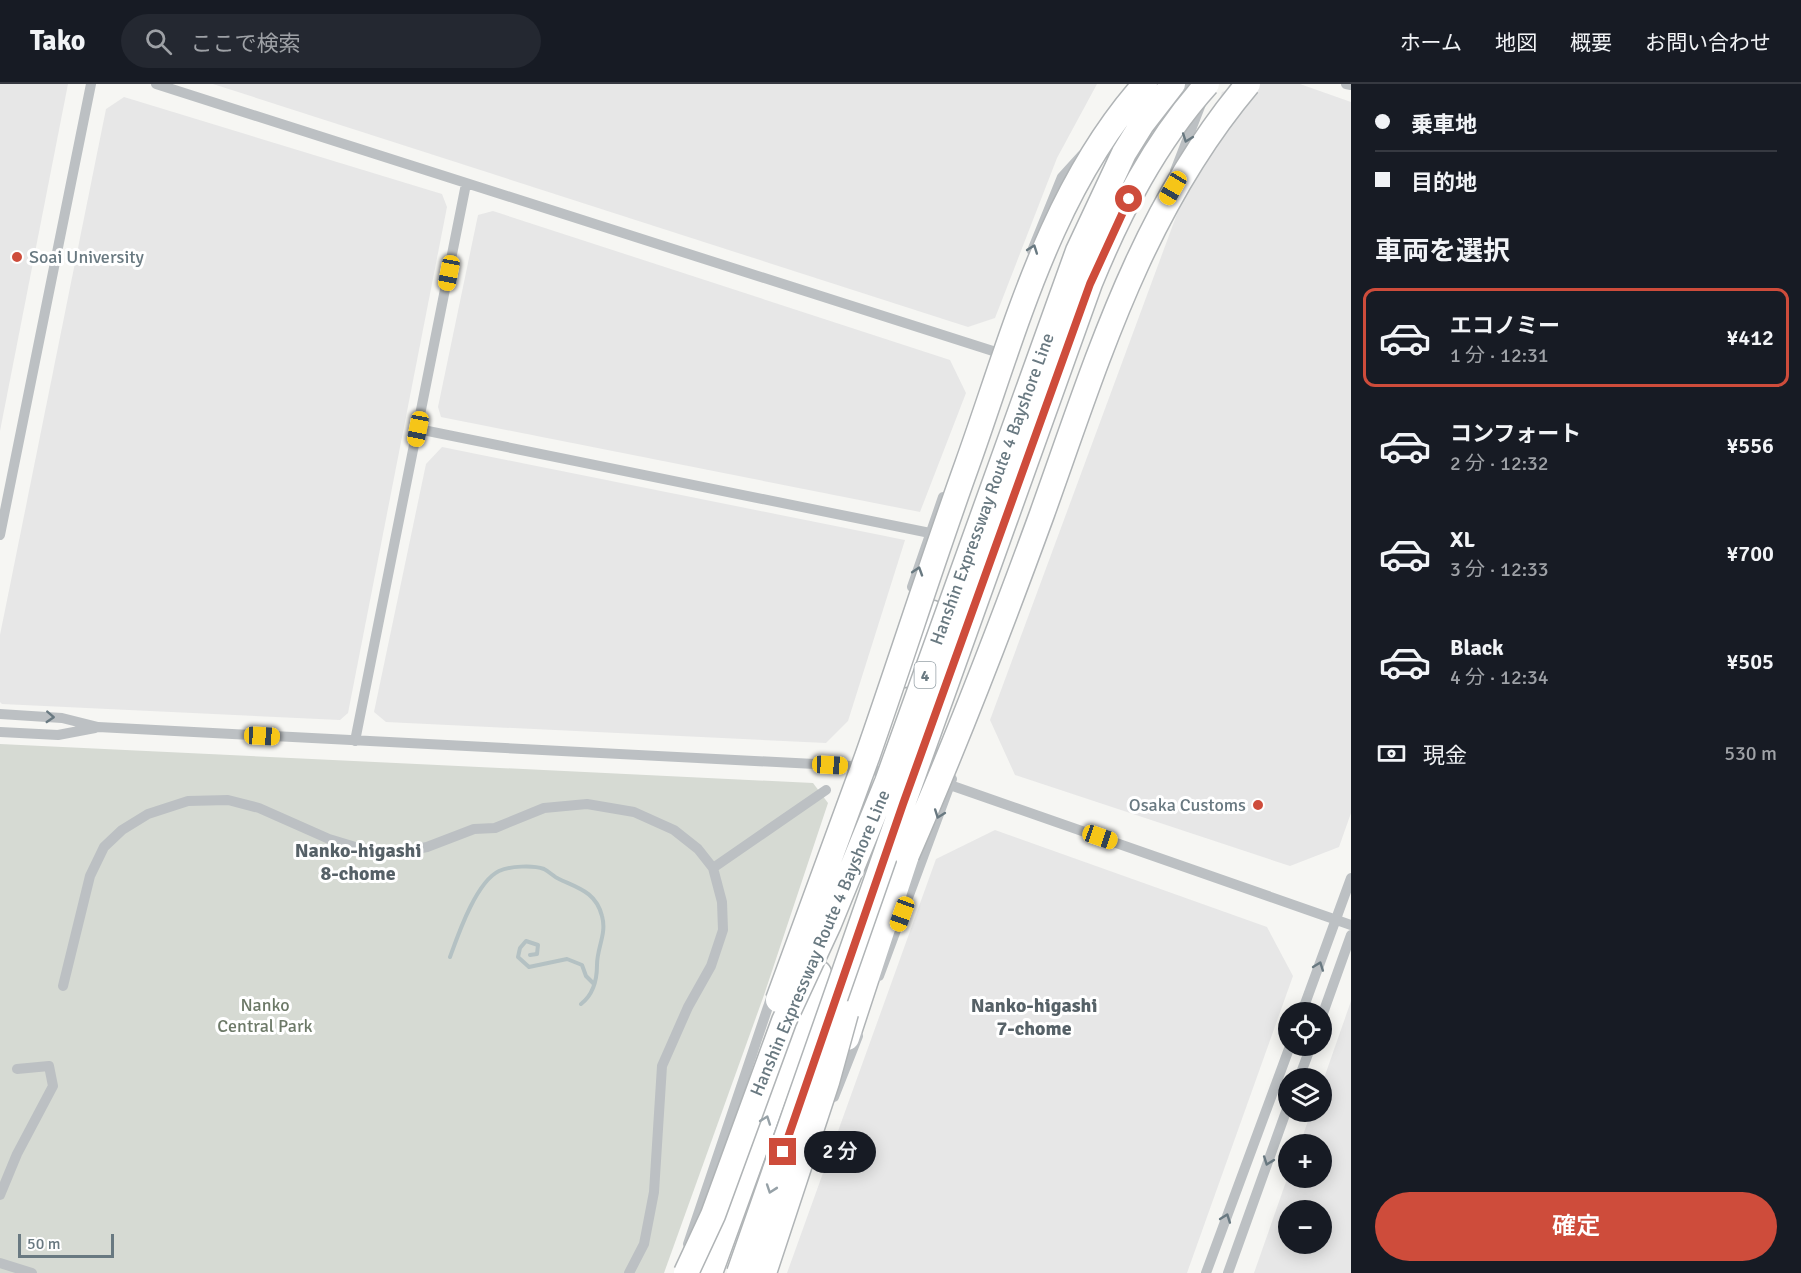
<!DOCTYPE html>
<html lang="ja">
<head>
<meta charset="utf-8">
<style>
	:root { --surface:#171b24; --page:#242831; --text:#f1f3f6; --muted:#9ea1a6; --line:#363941; --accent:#ce4c3b }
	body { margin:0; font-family:Signika,"Noto Sans JP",sans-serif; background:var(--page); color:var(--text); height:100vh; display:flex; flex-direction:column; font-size:22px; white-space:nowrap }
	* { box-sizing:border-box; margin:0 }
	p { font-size:20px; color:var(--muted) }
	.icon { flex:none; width:33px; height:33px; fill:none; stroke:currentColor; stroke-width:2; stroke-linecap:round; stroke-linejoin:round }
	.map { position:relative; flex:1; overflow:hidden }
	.side { display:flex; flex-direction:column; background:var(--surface); width:450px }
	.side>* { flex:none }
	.top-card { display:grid; align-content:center; height:132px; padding:0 24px; background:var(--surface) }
	.buttons { position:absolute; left:1278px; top:918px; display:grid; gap:12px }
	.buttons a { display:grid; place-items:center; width:54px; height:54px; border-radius:50%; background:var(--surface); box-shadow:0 3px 15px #0003; font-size:30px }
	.scale { position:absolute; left:18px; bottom:15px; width:96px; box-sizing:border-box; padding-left:6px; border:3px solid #697981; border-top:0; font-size:16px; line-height:21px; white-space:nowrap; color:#697981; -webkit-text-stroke:4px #fff; paint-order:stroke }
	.end { position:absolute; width:27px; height:27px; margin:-14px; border:8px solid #ce4c3b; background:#fff; box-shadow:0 0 0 3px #fff }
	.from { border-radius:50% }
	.bubble { position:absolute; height:42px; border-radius:21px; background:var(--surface); box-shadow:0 3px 15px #0003; font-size:20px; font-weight:600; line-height:42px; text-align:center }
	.car { position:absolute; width:18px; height:36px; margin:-18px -9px; border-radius:8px; box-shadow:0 0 4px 2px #0007; background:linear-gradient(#f5c518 24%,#345 0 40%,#f5c518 0 76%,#345 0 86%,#f5c518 0) }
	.top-card b { display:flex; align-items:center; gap:21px; height:57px; font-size:22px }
	.top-card b+b { border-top:2px solid var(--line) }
	.top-card i { width:15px; height:15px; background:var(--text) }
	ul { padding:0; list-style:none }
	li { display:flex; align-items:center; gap:18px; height:99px; margin:0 12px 9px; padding:0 12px; border:3px solid transparent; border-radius:12px }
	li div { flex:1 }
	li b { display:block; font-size:22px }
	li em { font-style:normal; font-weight:600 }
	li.current { border-color:var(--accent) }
	li>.icon { width:54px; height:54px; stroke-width:1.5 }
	h2 { padding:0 24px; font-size:27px; line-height:72px }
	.pay { display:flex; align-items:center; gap:15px; height:66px; padding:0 24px; font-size:22px }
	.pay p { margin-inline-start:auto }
	.primary-button { display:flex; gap:12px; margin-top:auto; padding:12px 24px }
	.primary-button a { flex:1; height:69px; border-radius:36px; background:var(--accent); color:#fff; font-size:24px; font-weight:600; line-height:69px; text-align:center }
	header { display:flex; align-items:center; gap:36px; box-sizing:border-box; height:84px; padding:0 30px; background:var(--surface); border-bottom:2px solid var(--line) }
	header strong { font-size:28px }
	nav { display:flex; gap:33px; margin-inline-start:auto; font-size:21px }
	.search { width:420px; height:54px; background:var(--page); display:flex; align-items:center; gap:15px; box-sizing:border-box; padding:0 21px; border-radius:33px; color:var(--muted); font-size:22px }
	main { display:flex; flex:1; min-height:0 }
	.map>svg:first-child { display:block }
	.built { fill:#e7e7e7; fill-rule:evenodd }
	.green { fill:#d6dad3 }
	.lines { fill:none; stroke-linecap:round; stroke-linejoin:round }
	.stream { stroke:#b4c1c3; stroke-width:4 }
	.highway-casing { stroke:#b0b4b6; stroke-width:27 }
	.minor { stroke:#bcc0c3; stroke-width:10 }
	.highway { stroke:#fff; stroke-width:24 }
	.highway-bridge-casing { stroke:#b0b4b6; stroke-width:27; stroke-linecap:butt }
	.highway-bridge { stroke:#fff; stroke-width:24 }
	.oneway { stroke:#697981 }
	.oneway2 { stroke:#96a1a7 }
	.route { stroke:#ce4c3b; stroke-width:8 }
	.poi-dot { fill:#ce4c3b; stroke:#fff; stroke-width:2 }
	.labels { text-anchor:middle; stroke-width:6; stroke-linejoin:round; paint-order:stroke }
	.shield { fill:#fff; stroke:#96a1a7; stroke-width:1.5 }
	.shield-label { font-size:16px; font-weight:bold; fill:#697981 }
	.poi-label { font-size:18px; fill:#697981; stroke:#fff; text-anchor:start }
	.street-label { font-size:18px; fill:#697981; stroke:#fff }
	.park-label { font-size:18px; fill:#6c7967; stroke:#fff }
	.neighbourhood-label { font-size:20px; font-weight:bold; fill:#566167; stroke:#fff }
</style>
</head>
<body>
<header>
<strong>Tako</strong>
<div class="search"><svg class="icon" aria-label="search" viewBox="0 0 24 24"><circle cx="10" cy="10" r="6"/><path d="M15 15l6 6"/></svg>ここで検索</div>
<nav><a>ホーム</a><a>地図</a><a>概要</a><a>お問い合わせ</a></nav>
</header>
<main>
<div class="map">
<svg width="1351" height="1189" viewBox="0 0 1351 1189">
	<rect width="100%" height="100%" fill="#f6f6f3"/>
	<!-- built -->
	<path class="built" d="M 0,0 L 68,0 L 0,347 Z
		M 213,0 L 1097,0 L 1057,74 L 995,234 L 968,243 Z
		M 1245,0 L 1300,0 L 1351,18 L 1351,729 L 1339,763 L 1290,782 L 1015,691 L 990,636 L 1222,8 Z
		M 124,13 L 442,110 L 447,123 L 348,629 L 340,636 L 2,620 L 0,618 L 0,551 L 106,25 Z
		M 493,127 L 950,276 L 966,309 L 920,428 L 441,333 L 438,323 L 478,131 Z
		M 442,363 L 905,456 L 848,637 L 826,659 L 386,638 L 374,628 L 426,380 Z
		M 995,746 L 1267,843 L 1293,892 L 1187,1189 L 787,1189 L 936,775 Z
		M 1351,917 L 1351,1189 L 1254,1189 L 1288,1092 L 1322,1094 L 1322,1060 L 1300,1060 L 1311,1028 L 1322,1028 L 1322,1000 ZM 1288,1126 L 1322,1126 L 1322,1160 L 1288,1160 Z"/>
	<!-- green -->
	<path class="green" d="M 0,660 L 813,699 L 828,719 L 764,911 L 664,1189 L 0,1189 Z"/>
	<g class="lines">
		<!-- stream -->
		<path class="stream" d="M 530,871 L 537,870 L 538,861 L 526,857 L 520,864 L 518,873 L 529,883 L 567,875 L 582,881 L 586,892 L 594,900
			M 450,873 C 458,851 476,798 499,787 C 510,782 533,781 544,785 C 550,788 554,793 559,795 C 578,804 596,808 602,832 C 607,850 597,863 597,881 C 597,896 594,910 581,920"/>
		<!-- highway casing -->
		<g class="highway-casing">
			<path id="highway" d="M 904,591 L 933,529
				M 847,954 L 907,771
				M 710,1189 L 819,889"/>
		</g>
		<!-- minor -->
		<path class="minor" d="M 156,0 L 996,268
			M 1346,0 L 1351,1
			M 1151,39 C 1169,32 1181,18 1189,0
			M 1175,87 L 1201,20
			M 1032,167 L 1062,93 L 1082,71
			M 418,345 L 930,449
			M 0,451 L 91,0
			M 912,503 L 943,413
			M 0,630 L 62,634 L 98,643 L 853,682 L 893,690
			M 0,648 L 58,651 L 95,644
			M 355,657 L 466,100
			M 911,693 L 950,701 L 1351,841
			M 713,784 L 826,706
			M 879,892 L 952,695
			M 63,902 L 90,792 L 104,763 L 122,746 L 148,730 L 188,717 L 228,716 L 259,724 L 329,755 L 362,765 L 402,768 L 427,763 L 474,745 L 495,744 L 544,724 L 587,720 L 634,728 L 674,746 L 698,765 L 713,784 L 722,818 L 723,846 L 711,882 L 688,923 L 662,982 L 654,1108 L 644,1160 L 629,1189
			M 1302,928 L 1351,794
			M 1322,932 L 1351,851
			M 1299,994 L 1311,962
			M 834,1013 L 858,952
			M 0,1111 L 17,1070 L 53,1002 L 49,982 L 17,985
			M 688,1160 L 772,911
			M 0,1179 L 32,1189
			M 1206,1189 L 1290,962
			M 1228,1189 L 1288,1022"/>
		<!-- highway -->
		<use href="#highway" class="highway"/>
		<!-- highway-bridge casing -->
		<g class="highway-bridge-casing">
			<path id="highway-bridge" d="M 907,771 C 956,659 1000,545 1042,430 C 1097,277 1141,127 1248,0
				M 778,916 C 807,835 838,754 867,673 C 901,576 932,478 967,381 C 1014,250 1050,106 1145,0
				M 686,1189 L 713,1131 L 784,937 L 829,840 L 887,698 L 1078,167 L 1124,69 L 1142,40 L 1173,0
				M 739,1189 L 903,720 L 1090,199 C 1119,128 1155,58 1207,0
				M 764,1189 L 827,998 L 846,929"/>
		</g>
		<!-- highway-bridge -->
		<use href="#highway-bridge" class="highway-bridge"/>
	</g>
	<!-- one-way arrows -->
	<defs><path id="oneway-chevron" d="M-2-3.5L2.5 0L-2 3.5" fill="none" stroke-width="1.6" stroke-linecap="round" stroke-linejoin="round" transform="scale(1.5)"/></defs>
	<g class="oneway">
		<use href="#oneway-chevron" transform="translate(1187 54) rotate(110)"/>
		<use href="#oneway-chevron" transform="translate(1033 165) rotate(-70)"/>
		<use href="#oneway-chevron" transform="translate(918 487) rotate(-72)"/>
		<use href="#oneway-chevron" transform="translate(50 633) rotate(3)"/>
		<use href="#oneway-chevron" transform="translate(939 730) rotate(110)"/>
		<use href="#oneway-chevron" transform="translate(1319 882) rotate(-70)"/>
		<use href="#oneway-chevron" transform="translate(1268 1077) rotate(110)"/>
		<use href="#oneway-chevron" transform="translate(1226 1134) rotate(-70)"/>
	</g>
	<g class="oneway2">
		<use href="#oneway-chevron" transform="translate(766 1036) rotate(-70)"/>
		<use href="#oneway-chevron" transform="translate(771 1105) rotate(109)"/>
	</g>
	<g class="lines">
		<!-- route -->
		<path class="route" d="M 783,1068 L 903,720 L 1090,200 L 1129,115"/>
	</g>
	<!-- markers -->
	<g class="poi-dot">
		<circle cx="17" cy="173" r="6"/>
		<circle cx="1258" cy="721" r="6"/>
	</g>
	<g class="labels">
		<!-- shield labels -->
		<rect class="shield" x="914.5" y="578" width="21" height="26" rx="4.5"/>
		<g class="shield-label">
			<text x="925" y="597">4</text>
		</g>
		<!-- poi labels -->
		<g class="poi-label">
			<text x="29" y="179">Soai University</text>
			<text x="1246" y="727" text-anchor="end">Osaka Customs</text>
		</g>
		<!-- street labels -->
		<g class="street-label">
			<text transform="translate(992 405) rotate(-70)" y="6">Hanshin Expressway Route 4 Bayshore Line</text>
			<text transform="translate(820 859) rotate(-67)" y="6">Hanshin Expressway Route 4 Bayshore Line</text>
		</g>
		<!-- park labels -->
		<g class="park-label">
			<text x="265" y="927">Nanko<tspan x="265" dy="21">Central Park</tspan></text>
		</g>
		<!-- neighbourhood labels -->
		<g class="neighbourhood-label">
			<text x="358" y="773">Nanko-higashi<tspan x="358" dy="23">8-chome</tspan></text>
			<text x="1034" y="928">Nanko-higashi<tspan x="1034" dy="23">7-chome</tspan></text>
		</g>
	</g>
</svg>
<div class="buttons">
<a><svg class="icon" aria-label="locate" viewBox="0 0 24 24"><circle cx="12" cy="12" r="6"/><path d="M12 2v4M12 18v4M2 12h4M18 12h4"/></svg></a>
<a><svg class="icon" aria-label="layers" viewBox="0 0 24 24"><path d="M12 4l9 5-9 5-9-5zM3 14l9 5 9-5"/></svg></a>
<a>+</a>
<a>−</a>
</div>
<div class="scale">50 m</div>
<i class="end from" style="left:1129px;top:115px"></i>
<i class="end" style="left:783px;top:1068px"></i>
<div class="bubble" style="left:804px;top:1047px;width:72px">2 分</div>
<i class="car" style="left:1173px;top:104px;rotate:210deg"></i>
<i class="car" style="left:449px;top:189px;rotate:191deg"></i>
<i class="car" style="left:418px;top:345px;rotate:191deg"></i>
<i class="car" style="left:262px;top:652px;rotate:93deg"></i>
<i class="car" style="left:830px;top:681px;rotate:93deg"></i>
<i class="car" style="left:1100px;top:753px;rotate:109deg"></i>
<i class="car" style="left:902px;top:830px;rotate:200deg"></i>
</div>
<section class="side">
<div class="top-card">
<b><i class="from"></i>乗車地</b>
<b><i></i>目的地</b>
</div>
<h2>車両を選択</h2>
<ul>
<li class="current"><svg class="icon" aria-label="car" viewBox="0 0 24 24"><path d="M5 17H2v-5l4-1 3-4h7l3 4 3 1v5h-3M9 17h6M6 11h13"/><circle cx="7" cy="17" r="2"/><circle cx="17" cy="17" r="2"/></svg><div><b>エコノミー</b><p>1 分 · 12:31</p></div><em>¥412</em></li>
<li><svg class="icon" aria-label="car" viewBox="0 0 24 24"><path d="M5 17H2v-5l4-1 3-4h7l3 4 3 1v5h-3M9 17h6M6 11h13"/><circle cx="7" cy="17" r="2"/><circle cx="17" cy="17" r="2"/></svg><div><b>コンフォート</b><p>2 分 · 12:32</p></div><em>¥556</em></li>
<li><svg class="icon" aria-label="car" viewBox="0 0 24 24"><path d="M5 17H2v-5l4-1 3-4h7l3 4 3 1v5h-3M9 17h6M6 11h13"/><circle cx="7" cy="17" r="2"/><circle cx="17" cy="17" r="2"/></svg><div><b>XL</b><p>3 分 · 12:33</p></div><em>¥700</em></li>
<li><svg class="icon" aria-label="car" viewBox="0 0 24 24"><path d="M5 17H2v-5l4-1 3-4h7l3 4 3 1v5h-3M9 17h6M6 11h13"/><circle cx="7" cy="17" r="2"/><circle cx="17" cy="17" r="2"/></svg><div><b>Black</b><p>4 分 · 12:34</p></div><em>¥505</em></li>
</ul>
<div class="pay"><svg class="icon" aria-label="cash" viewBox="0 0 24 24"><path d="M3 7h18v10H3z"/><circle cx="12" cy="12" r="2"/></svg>現金<p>530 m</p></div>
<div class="primary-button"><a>確定</a></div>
</section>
</main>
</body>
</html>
